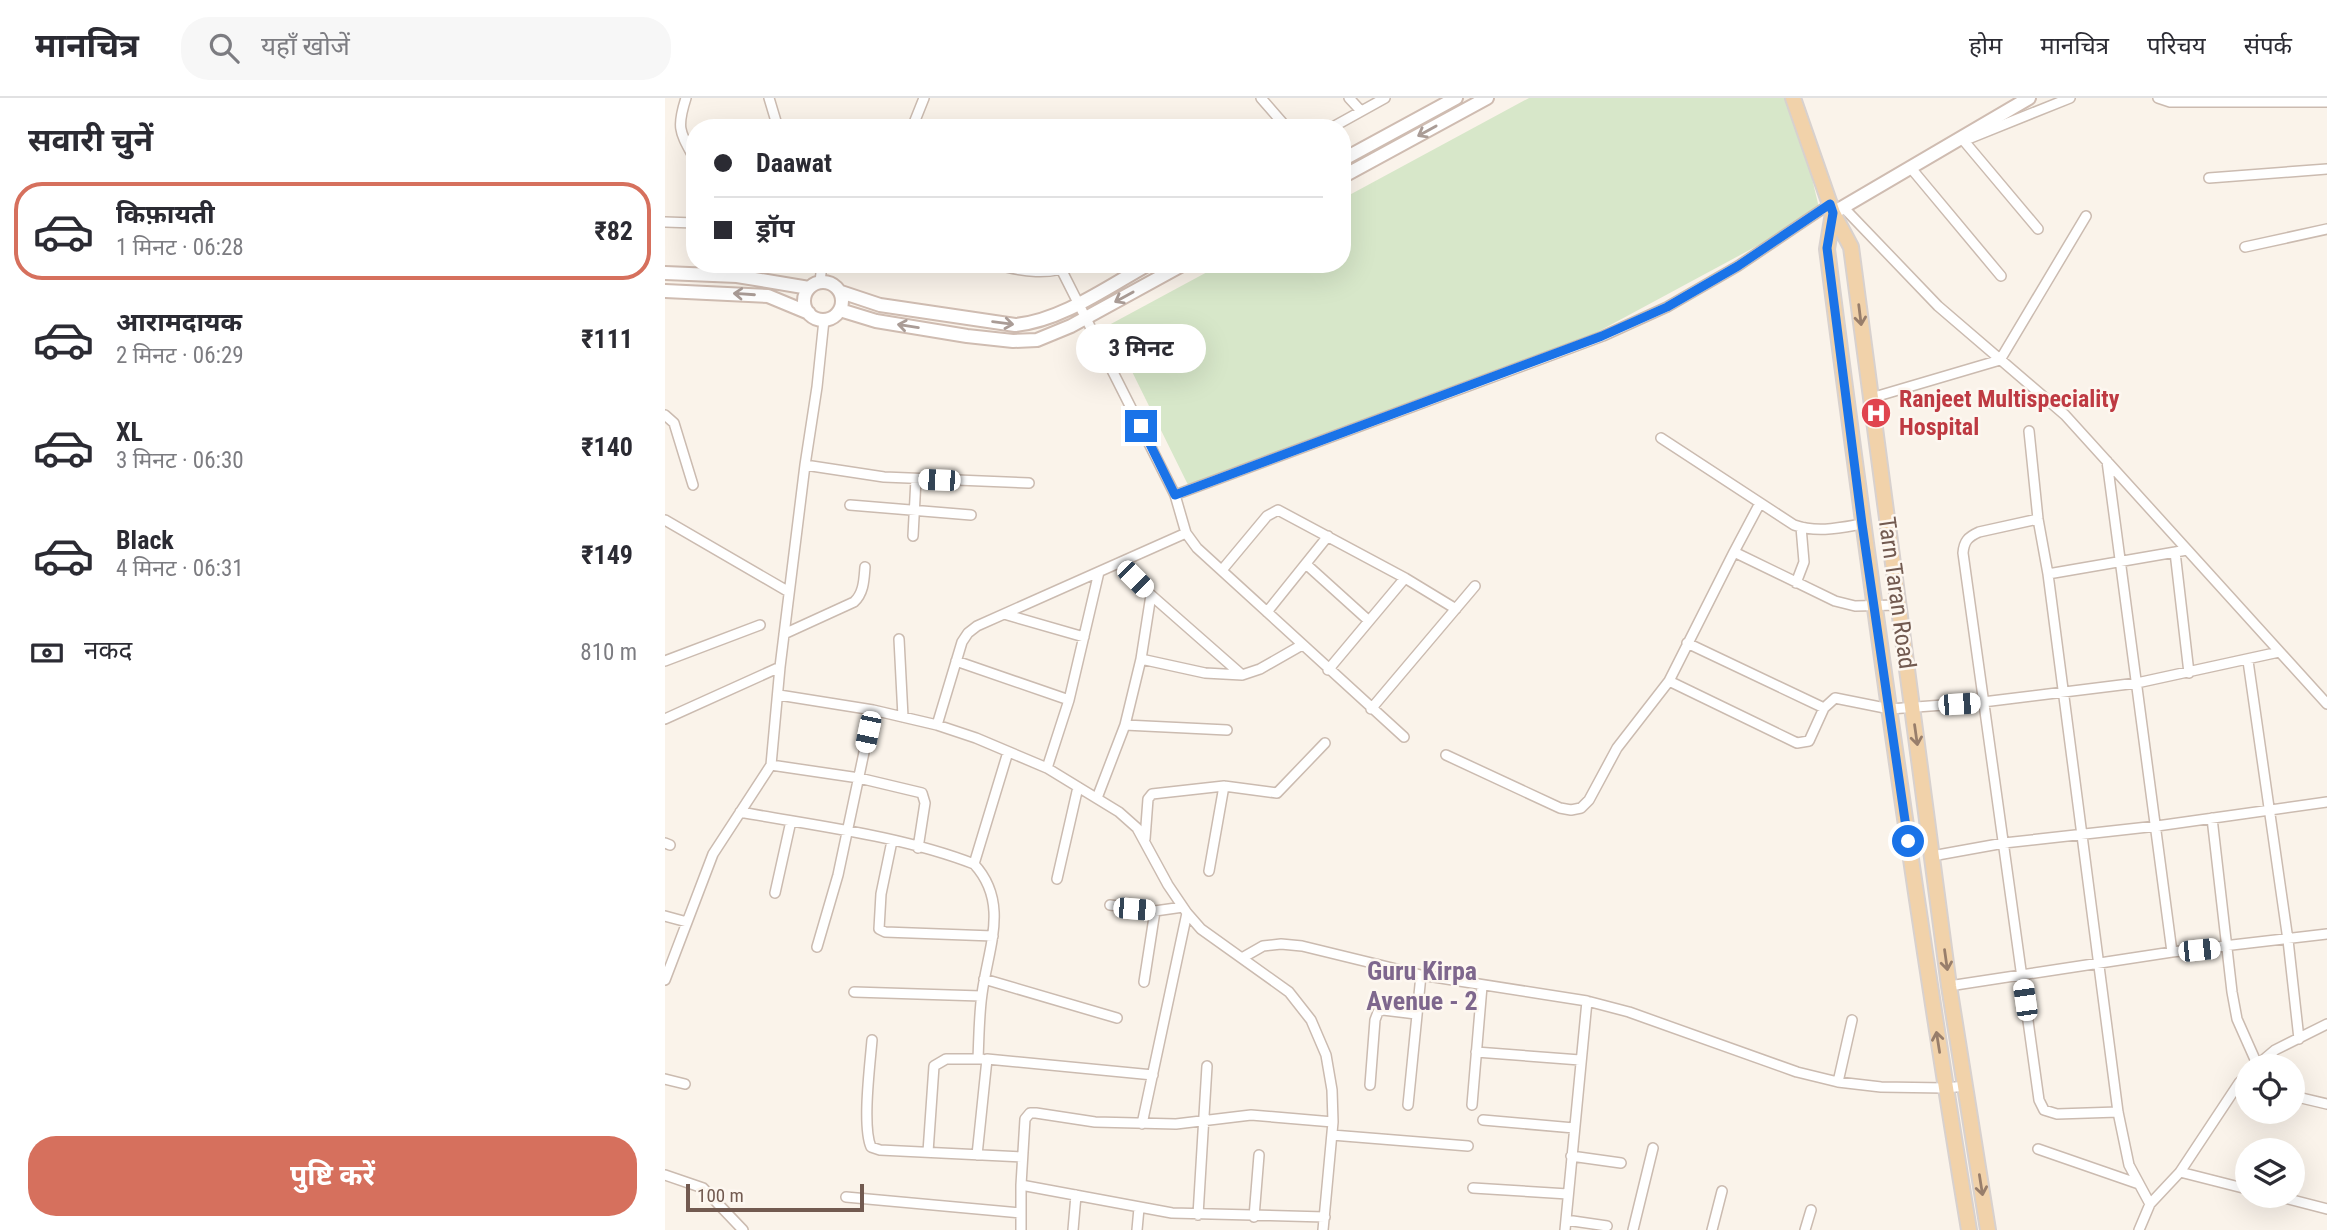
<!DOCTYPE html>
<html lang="hi">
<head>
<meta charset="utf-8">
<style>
	:root { --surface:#fff; --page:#f7f7f7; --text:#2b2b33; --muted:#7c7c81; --line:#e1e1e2; --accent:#d6705d }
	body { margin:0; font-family:"Roboto Condensed","Noto Sans Devanagari",sans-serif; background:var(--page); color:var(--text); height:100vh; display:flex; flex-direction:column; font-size:26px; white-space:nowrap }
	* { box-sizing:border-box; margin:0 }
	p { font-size:23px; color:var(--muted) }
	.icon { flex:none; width:38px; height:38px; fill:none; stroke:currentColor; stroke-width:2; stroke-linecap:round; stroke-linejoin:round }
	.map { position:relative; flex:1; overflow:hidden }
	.sheet { display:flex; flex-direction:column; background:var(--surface); width:665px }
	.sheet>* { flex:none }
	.guide { position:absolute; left:21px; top:21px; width:665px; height:154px; border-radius:28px; box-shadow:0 7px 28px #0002; display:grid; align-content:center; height:154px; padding:0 28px; background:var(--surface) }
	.tools { position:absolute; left:1570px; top:956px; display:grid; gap:14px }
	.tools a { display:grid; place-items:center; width:70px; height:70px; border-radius:50%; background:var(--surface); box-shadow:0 7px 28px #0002; font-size:35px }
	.scale { position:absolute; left:21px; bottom:18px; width:178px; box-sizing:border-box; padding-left:7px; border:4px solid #725a50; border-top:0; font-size:19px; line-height:24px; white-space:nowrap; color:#725a50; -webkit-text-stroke:5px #fdf7f0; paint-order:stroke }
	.end { position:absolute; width:32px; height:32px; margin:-16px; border:9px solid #1a73e8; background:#fff; box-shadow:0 0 0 4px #fff }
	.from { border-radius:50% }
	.bubble { position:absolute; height:49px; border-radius:24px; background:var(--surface); box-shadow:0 7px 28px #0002; font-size:23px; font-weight:700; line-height:49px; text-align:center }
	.car { position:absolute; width:21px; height:42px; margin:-21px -10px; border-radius:9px; box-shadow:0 0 5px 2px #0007; background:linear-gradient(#fff 24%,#345 0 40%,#fff 0 76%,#345 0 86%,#fff 0) }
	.guide b { display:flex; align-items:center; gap:24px; height:66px; font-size:26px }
	.guide b+b { border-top:2px solid var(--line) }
	.guide i { width:18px; height:18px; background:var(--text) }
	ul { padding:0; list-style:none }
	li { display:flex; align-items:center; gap:21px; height:98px; margin:0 14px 10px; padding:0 14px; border:4px solid transparent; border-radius:28px }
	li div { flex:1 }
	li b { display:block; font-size:26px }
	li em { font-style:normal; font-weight:700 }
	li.selected { border-color:var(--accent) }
	li>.icon { width:63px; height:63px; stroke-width:1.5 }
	h2 { padding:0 28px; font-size:32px; line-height:84px }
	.pay { display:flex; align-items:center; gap:18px; height:77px; padding:0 28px; font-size:26px }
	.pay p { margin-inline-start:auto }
	.action { display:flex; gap:14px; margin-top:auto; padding:14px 28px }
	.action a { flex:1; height:80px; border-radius:28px; background:var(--accent); color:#fff; font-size:28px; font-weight:700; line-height:80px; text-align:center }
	header { display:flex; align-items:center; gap:42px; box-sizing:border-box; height:98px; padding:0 35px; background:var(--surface); border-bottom:2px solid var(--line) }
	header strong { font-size:33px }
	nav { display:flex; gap:38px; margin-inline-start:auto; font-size:24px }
	.search { width:490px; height:63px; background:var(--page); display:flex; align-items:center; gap:18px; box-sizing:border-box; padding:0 24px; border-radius:28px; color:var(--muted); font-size:26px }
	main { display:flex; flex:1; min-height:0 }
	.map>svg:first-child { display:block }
	.green { fill:#d7e7c9 }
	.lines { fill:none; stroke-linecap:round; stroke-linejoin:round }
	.street-casing { stroke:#cbbbb0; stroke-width:12 }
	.secondary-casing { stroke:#cfbcb1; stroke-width:16 }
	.primary-casing { stroke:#d8d1ce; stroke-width:18 }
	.street { stroke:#fff; stroke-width:9 }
	.secondary { stroke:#fff; stroke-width:12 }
	.primary { stroke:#f1d2aa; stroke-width:14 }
	.oneway { stroke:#aa9c96 }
	.oneway2 { stroke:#987e6b }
	.route { stroke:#1a73e8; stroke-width:9 }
	.labels { text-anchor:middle; stroke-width:5; stroke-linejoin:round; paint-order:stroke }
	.health-label { font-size:24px; font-weight:bold; fill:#be3a42; stroke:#fdf7f0; text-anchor:start }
	.street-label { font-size:24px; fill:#725a50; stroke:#fdf7f0 }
	.neighbourhood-label { font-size:26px; font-weight:bold; fill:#7e678d; stroke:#fdf7f0 }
</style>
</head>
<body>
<header>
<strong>मानचित्र</strong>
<div class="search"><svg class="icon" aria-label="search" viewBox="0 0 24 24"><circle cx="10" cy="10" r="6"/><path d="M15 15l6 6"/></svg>यहाँ खोजें</div>
<nav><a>होम</a><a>मानचित्र</a><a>परिचय</a><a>संपर्क</a></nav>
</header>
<main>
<section class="sheet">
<h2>सवारी चुनें</h2>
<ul>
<li class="selected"><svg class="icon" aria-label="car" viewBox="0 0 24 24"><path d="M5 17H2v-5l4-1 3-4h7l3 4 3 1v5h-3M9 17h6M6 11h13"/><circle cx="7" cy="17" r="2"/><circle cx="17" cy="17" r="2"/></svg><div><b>किफ़ायती</b><p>1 मिनट · 06:28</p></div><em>₹82</em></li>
<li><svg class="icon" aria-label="car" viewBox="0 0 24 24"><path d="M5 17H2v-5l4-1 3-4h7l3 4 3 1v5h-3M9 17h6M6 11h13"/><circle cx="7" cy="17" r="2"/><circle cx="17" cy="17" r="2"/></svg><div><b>आरामदायक</b><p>2 मिनट · 06:29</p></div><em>₹111</em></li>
<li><svg class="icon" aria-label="car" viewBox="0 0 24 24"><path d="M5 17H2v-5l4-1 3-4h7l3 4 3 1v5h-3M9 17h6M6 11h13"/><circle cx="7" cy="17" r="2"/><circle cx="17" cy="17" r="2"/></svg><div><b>XL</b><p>3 मिनट · 06:30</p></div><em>₹140</em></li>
<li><svg class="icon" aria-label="car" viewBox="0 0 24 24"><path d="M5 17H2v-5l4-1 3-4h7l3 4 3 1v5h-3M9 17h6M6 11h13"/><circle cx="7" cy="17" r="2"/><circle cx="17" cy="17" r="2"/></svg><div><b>Black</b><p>4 मिनट · 06:31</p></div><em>₹149</em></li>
</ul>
<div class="pay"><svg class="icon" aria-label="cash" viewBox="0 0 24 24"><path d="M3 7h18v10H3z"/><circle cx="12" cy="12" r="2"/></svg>नकद<p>810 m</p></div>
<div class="action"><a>पुष्टि करें</a></div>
</section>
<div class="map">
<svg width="1662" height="1132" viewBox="0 0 1662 1132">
	<rect width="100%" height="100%" fill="#faf3ea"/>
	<!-- green -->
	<path class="green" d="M 864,0 L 1128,0 L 1155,114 L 925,238 L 527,395 L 444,227 L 557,166 L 677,166 L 677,101 Z"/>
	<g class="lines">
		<!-- street casing -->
		<g class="street-casing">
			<path id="street" d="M 21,0 C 11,31 15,34 30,62
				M 104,0 L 113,30
				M 596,0 L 622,30
				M 684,0 L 696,13
				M 1493,0 L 1505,4 L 1662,4
				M 247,30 L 259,0
				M 666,30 L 720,0
				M 1303,41 L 1405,0
				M 1299,43 L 1373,131
				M 1245,69 L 1336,178
				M 1544,80 L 1662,71
				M 1178,109 L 1273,208 L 1400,317 L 1662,606
				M 0,124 L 30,125
				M 1580,149 L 1662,131
				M 328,166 C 359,174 383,178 414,166
				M 397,173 L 510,397 L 521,435
				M 155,184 L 157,166
				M 1206,300 L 1335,262 L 1421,118
				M 0,317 L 9,325 L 28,387
				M 1364,333 L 1373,421 L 1383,476 L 1453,1014 L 1464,1067 L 1485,1106
				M 996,340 L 1129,427 C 1152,435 1174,430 1197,426
				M 1442,363 L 1507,854
				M 140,367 L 219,379 L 364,385
				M 510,397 L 938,238 L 1002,209 L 1073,168 L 1165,106
				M 185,407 L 306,417
				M 1373,421 L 1314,434 C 1303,439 1299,443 1298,455 L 1374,1002 L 1379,1012 L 1392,1016 L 1453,1014
				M 0,422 L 124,494
				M 248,438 L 251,381
				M 1069,454 L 1095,405
				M 1510,454 L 1524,575
				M 454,465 L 486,497 L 577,577 L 595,571 L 637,547
				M 642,467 L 704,523
				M 557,472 L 602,418 L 613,412 L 740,480 L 663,572
				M 1383,476 L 1522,452
				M 740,480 L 791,511
				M 1131,485 L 1139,464 L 1136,429
				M 486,497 L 476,561 L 540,575 L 577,577
				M 602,514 L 663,438
				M 339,516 L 419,539
				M 119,536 L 189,504 C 199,495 199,481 200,469
				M 234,541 L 238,619
				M 1022,545 L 1159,610 L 1170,600 L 1225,611 L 1318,604 L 1472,585 L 1614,554
				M 0,563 L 95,527
				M 291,563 L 404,602
				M 1583,563 L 1623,842 L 1634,941
				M 1004,583 L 1132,645 L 1144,643 L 1159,610
				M 114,597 L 208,612 L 272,627 L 311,640 L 382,670 L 454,714 L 472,730 L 503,787 L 522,815 L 536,831 L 624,894 L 646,922 L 661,957 L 667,992 L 668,1024 L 658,1132
				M 706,611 L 810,488
				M 0,621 L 115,569
				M 272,627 L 297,544 L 303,535 L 312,528 L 521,435 L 532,450 L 739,639
				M 460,627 L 562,632
				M 781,657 L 895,710 L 906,712 L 916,710 L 924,702 L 952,650 L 1004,583 L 1069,454 L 1170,503 L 1190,508 L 1233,507
				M 106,667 L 194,680 L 257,695 L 260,705 L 253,750
				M 382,670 L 404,602 L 434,474
				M 432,700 L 460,627 L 476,561
				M 75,714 C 152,728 237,738 309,766 L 343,654
				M 1547,720 L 1567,894 L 1572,921 L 1592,966
				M 480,741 L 483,701 L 487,696 L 559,688 L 612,695 L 660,645
				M 227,743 L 216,796 L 214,831 L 220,834 L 328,838
				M 0,745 L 5,747
				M 1267,758 L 1339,745 L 1492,728 L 1662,704
				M 309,766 C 345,805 323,850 317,896 C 314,917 314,939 313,961
				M 544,773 L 559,688
				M 392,781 L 413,689
				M 110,795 L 126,723
				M 445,807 L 490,813 L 518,809
				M 0,818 L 22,824
				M 152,849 L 173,777 L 208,612
				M 577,860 L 598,848 L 616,846 L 637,848 L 756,877 L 922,903 L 964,914 L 1132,974 L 1173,984 L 1216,989 L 1280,990 L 1301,988
				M 319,881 L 452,920
				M 0,882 L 48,756 L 106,667 L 115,569 L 140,367 L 152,289 L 159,222
				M 479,884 L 490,813
				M 1284,888 L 1507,854 L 1662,836
				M 189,894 L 316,898
				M 207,942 C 205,967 197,1028 206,1049 L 215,1052 L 357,1059
				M 811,954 L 915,962
				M 1591,968 L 1610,952 L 1662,926
				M 0,981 L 20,986
				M 1173,984 L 1187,922
				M 705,987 L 710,922 L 713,914 L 718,912 L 751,916
				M 1628,998 L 1662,1006
				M 743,1007 L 756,877
				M 807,1007 L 817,888
				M 818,1022 L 909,1030
				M 477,1026 L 522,815
				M 667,1037 L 803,1048
				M 1373,1051 L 1474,1086
				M 263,1054 L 269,968 L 281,961 L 317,961
				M 312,1057 L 322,961 L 488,977
				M 906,1058 L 956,1065
				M 1515,1074 L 1582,1091
				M 0,1077 L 38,1090 L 78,1132
				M 808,1090 L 903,1096
				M 1608,1097 L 1662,1111
				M 181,1099 L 356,1115
				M 533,1117 L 542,968
				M 589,1119 L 594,1057
				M 660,1119 L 507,1115 L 356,1087 L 360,1021 L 365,1015 L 371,1015 L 430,1024 L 511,1026 L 586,1017 L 668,1024
				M 901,1122 L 942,1128
				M 356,1132 L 356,1087
				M 408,1132 L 411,1097
				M 472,1132 L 474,1110
				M 900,1132 L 922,903
				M 968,1132 L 988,1050
				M 1047,1132 L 1057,1093
				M 1140,1132 L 1146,1112
				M 1474,1132 L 1485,1106 L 1515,1074 L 1574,985 L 1582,977"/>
		</g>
		<!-- secondary casing -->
		<g class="secondary-casing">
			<path id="secondary" d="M 677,62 L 791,0
				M 677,79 L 822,0
				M 1168,115 L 1364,0
				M 0,175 L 72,178 L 144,190
				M139 203a19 19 0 1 1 38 0a19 19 0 1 1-38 0Z
				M 0,193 L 103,198 L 144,215
				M 176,194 L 215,207 L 350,227 C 396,223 444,188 484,166
				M 175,212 L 211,223 L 302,238 L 348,243 L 372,242 L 406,228 L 519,166"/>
		</g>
		<!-- primary casing -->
		<g class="primary-casing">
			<path id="primary" d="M 1128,0 L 1168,115 L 1186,149 L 1284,888 L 1323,1132
				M 1168,115 L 1162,151 C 1204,478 1250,806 1304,1132"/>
		</g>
		<!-- street -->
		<use href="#street" class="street"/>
		<!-- secondary -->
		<use href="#secondary" class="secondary"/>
		<!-- primary -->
		<use href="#primary" class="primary"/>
	</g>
	<!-- one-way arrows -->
	<defs><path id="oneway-shaft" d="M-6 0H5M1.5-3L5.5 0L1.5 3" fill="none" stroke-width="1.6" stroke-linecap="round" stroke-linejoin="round" transform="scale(1.75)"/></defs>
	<g class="oneway">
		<use href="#oneway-shaft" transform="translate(762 33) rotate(151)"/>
		<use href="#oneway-shaft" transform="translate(79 196) rotate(-176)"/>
		<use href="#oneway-shaft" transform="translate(459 199) rotate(151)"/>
		<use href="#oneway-shaft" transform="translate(338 225) rotate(7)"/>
		<use href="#oneway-shaft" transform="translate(243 228) rotate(-171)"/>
	</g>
	<g class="oneway2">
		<use href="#oneway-shaft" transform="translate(1195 217) rotate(83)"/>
		<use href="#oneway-shaft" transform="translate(1251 637) rotate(82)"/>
		<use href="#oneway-shaft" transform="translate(1281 862) rotate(82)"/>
		<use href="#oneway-shaft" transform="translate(1273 944) rotate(-99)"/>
		<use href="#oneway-shaft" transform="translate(1316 1087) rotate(81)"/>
	</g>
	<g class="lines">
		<!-- route -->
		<path class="route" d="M 476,328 L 510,397 L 937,238 L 1002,209 L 1073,168 L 1165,106 L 1168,115 L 1162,150 L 1197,426 L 1243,743"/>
	</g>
	<!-- icons -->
	<defs>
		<g id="hospital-disc" transform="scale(1.575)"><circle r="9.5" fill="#e0444e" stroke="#fdf7f0"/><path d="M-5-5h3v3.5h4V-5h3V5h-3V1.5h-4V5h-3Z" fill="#fff"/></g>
	</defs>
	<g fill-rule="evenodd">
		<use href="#hospital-disc" x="1211" y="315"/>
	</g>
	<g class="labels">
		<!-- health labels -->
		<g class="health-label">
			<text x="1234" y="309">Ranjeet Multispeciality<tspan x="1234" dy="28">Hospital</tspan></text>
		</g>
		<!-- street labels -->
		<g class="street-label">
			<text transform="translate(1232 495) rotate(82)" y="8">Tarn Taran Road</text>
		</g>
		<!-- neighbourhood labels -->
		<g class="neighbourhood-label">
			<text x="757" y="882">Guru Kirpa<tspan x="757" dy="30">Avenue - 2</tspan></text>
		</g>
	</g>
</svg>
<div class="tools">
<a><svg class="icon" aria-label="locate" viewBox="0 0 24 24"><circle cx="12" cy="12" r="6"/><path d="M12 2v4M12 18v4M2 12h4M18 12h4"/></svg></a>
<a><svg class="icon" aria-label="layers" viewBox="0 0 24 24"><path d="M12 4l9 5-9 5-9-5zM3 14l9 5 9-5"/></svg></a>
</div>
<div class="scale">100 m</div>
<i class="end from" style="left:1243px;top:743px"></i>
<i class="end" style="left:476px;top:328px"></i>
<div class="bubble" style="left:411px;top:226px;width:130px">3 मिनट</div>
<i class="car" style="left:274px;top:382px;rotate:272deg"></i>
<i class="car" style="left:470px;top:481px;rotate:135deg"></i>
<i class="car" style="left:1294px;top:606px;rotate:86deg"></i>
<i class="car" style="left:203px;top:634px;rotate:192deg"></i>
<i class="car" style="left:469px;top:811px;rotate:95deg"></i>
<i class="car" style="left:1534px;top:852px;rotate:84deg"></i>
<i class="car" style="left:1360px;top:902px;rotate:352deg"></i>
<div class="guide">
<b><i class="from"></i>Daawat</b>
<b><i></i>ड्रॉप</b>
</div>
</div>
</main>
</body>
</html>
